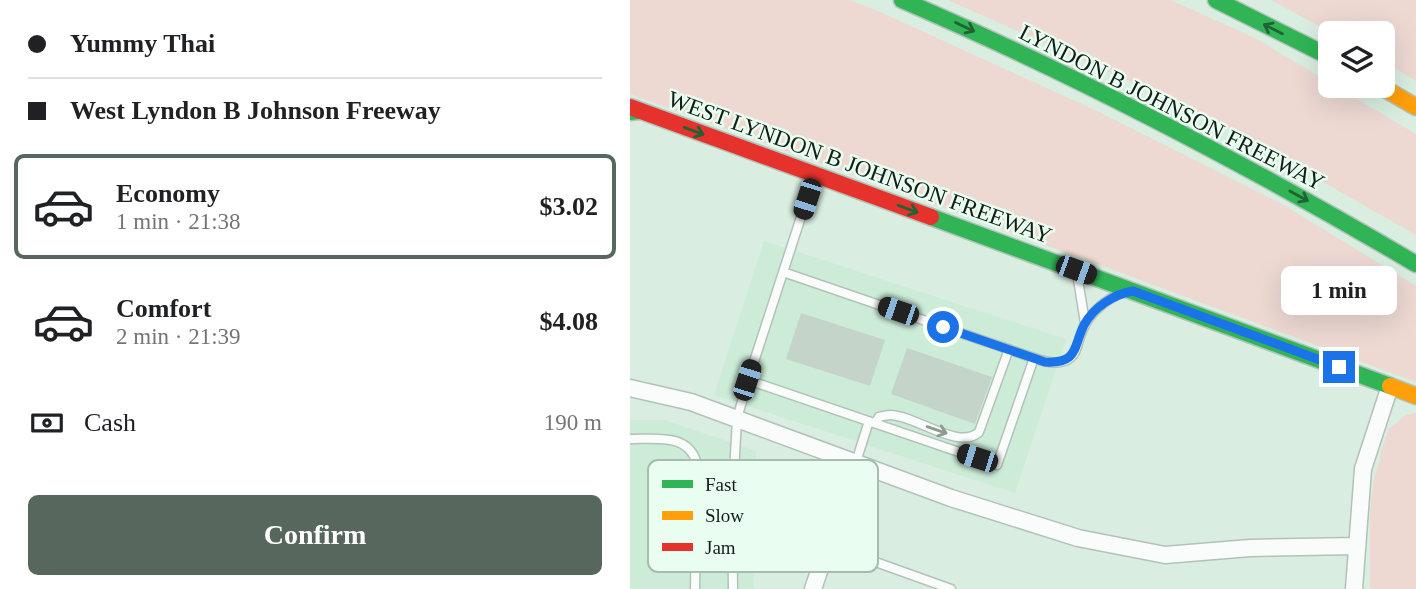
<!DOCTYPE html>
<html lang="en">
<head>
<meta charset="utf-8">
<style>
	:root { --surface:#fff; --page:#f2f2f2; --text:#202124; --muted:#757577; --line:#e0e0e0; --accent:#58675d }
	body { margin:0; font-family:"Times New Roman",serif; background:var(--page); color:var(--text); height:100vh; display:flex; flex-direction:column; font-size:26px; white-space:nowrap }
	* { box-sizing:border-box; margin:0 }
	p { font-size:23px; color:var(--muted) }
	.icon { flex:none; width:38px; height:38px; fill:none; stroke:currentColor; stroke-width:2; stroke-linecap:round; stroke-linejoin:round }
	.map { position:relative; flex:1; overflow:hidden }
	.side { display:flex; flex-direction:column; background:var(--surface); width:630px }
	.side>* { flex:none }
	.guide { display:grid; align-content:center; height:154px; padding:0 28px; background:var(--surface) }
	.tools { position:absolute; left:688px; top:21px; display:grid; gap:14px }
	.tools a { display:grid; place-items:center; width:77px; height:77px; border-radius:10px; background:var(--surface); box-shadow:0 7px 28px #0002; font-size:35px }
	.end { position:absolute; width:32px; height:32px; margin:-16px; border:9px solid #1a73e8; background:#fff; box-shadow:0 0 0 4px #fff }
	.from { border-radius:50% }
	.bubble { position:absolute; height:49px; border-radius:10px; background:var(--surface); box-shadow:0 7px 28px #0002; font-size:23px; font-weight:600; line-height:49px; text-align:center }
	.car { position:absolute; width:21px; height:42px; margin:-21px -10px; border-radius:9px; box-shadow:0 0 5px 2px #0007; background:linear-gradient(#222 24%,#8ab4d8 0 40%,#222 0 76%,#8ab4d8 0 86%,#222 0) }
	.guide b { display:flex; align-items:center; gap:24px; height:66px; font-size:26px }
	.guide b+b { border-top:2px solid var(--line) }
	.guide i { width:18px; height:18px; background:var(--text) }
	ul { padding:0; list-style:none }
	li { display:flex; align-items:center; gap:21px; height:105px; margin:0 14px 10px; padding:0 14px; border:4px solid transparent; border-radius:10px }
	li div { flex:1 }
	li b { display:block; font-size:26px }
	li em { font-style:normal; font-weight:600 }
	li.current { border-color:var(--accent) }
	li>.icon { width:63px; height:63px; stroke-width:1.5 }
	.pay { display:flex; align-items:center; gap:18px; height:77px; padding:0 28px; font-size:26px }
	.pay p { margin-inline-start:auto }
	.cta { display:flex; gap:14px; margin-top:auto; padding:14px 28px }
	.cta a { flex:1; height:80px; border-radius:10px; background:var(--accent); color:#fff; font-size:28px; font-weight:600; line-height:80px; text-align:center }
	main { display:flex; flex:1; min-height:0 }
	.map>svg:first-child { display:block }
	.built { fill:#ccecd8 }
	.green { fill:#edd8d2 }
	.building { fill:#c4d4c9 }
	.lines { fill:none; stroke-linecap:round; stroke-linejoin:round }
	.lane-casing { stroke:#b2c2b8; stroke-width:11 }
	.street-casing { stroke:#b2c2b8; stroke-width:19 }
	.fast-casing { stroke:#b2c2b8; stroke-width:19 }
	.slow-casing { stroke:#b2c2b8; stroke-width:19 }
	.jam-casing { stroke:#b2c2b8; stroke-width:19 }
	.lane { stroke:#f9fcfa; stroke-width:8 }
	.street { stroke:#f9fcfa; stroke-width:16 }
	.fast { stroke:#30b455; stroke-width:16 }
	.slow { stroke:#ff9f0a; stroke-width:16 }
	.jam { stroke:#e5322d; stroke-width:16 }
	.oneway { stroke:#206233 }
	.oneway2 { stroke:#919994 }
	.route { stroke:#1a73e8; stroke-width:9 }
	.labels { text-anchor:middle; stroke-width:5; stroke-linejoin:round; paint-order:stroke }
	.street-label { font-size:23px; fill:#121f17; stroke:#e9fef0 }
	.key { fill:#e9fef0; stroke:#a8bbaf; stroke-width:2 }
	.key-label { font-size:19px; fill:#121f17 }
</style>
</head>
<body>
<main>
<section class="side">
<div class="guide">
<b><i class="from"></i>Yummy Thai</b>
<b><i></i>West Lyndon B Johnson Freeway</b>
</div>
<ul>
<li class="current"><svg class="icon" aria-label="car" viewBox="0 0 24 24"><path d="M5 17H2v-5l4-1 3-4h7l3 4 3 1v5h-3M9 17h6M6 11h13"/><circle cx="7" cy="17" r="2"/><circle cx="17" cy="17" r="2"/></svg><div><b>Economy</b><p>1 min · 21:38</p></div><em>$3.02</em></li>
<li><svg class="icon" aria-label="car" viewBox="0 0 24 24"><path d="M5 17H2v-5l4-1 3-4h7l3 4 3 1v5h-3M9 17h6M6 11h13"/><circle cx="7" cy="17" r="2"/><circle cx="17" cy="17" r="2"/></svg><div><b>Comfort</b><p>2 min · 21:39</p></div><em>$4.08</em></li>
</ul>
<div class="pay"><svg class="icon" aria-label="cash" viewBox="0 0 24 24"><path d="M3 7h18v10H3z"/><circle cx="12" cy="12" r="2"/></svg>Cash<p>190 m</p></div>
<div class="cta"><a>Confirm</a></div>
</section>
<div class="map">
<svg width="786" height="589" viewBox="0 0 786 589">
	<rect width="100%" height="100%" fill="#d9ede0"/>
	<!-- built -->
	<path class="built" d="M 134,241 L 436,339 L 385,493 L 84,395 Z
		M 0,420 L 35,420 L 126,451 L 124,589 L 0,589 Z"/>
	<!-- green -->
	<path class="green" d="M 0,0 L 218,0 L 239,7 L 467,111 L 652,204 L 786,286 L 786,382 L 473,266 L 0,94 Z
		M 318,0 L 540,0 L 625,38 L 700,83 L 700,86 L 705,86 L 786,134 L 786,235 L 577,116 Z
		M 641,0 L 786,0 L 786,81 L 753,61 L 752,33 L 702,33 Z
		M 786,413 L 786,589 L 740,589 L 740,514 L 744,478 L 750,460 L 751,451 L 759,429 L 776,415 Z"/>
	<!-- building -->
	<path class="building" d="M 171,313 L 255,340 L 240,386 L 156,359 Z
		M 277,348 L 362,377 L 345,424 L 261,394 Z"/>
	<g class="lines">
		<!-- lane casing -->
		<g class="lane-casing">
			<path id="lane" d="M 447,273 L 455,323
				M 404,358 C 417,363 437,367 445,352 C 449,343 450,333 455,325 C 462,311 479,297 493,293
				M 118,380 L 367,465 L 404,358 L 153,272
				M 245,423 L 249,417 C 253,416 257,415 260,415 C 285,415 329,451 349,432 L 379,349
				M 0,439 C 26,439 59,433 67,464 L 65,589
				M 226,462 L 239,421
				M 198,545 L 321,589
				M 66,561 L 102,561
				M 103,589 L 102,507 L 107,419 L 118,380 L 184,177"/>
		</g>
		<!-- street casing -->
		<g class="street-casing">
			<path id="street" d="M 0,388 L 61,402 L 321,498 L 448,538 L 535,555 L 620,548 L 726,546
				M 183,589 L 226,462
				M 724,589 L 733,469 L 760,386"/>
		</g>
		<!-- fast casing -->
		<g class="fast-casing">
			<path id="fast" d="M 272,0 C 451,77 618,165 786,264
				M 586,0 L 700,57
				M 0,112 L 9,111
				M 301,217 L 760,386"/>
		</g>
		<!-- slow casing -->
		<g class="slow-casing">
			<path id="slow" d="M 750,86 L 786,107
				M 760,386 L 786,396"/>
		</g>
		<!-- jam casing -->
		<g class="jam-casing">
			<path id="jam" d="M 0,107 L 301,217"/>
		</g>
		<!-- lane -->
		<use href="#lane" class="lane"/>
		<!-- street -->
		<use href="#street" class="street"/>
		<!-- fast -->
		<use href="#fast" class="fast"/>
		<!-- slow -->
		<use href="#slow" class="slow"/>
		<!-- jam -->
		<use href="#jam" class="jam"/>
	</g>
	<!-- one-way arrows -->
	<defs><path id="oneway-shaft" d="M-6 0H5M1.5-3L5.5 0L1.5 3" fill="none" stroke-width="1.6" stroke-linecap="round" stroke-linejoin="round" transform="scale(1.75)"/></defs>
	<g class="oneway">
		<use href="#oneway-shaft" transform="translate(335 27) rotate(25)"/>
		<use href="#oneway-shaft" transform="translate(643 29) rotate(-153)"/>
		<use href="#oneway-shaft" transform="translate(64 131) rotate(20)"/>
		<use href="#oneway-shaft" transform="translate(669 196) rotate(29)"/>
		<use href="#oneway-shaft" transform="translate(278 209) rotate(20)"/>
	</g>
	<use class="oneway2" href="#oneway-shaft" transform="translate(307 430) rotate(19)"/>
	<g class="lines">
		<!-- route -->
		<path class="route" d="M 313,327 L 415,362 C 448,364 443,348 454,325 C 464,307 484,294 503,291 L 709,367"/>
	</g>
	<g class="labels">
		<!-- street labels -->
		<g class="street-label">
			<text transform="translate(542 107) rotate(27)" y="8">LYNDON B JOHNSON FREEWAY</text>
			<text transform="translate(230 167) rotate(20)" y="8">WEST LYNDON B JOHNSON FREEWAY</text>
		</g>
	</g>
	<!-- legend -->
	<rect x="18" y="460" width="230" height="112" rx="10" class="key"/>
	<rect x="32" y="480" width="31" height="8" fill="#30b455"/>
	<rect x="32" y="511" width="31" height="9" fill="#ff9f0a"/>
	<rect x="32" y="543" width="31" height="8" fill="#e5322d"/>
	<g class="key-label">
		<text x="75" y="491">Fast</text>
		<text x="75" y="522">Slow</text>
		<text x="75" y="554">Jam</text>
	</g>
</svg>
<div class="tools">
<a><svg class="icon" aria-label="layers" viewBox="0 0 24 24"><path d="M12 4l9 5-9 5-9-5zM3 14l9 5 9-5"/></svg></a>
</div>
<i class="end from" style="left:313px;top:327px"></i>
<i class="end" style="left:709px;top:367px"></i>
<div class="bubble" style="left:651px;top:266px;width:116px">1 min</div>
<i class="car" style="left:177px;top:199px;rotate:198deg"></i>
<i class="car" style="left:446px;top:270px;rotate:110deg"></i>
<i class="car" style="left:268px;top:311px;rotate:289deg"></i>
<i class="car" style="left:117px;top:380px;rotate:18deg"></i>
<i class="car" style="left:347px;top:458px;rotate:288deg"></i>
</div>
</main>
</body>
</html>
